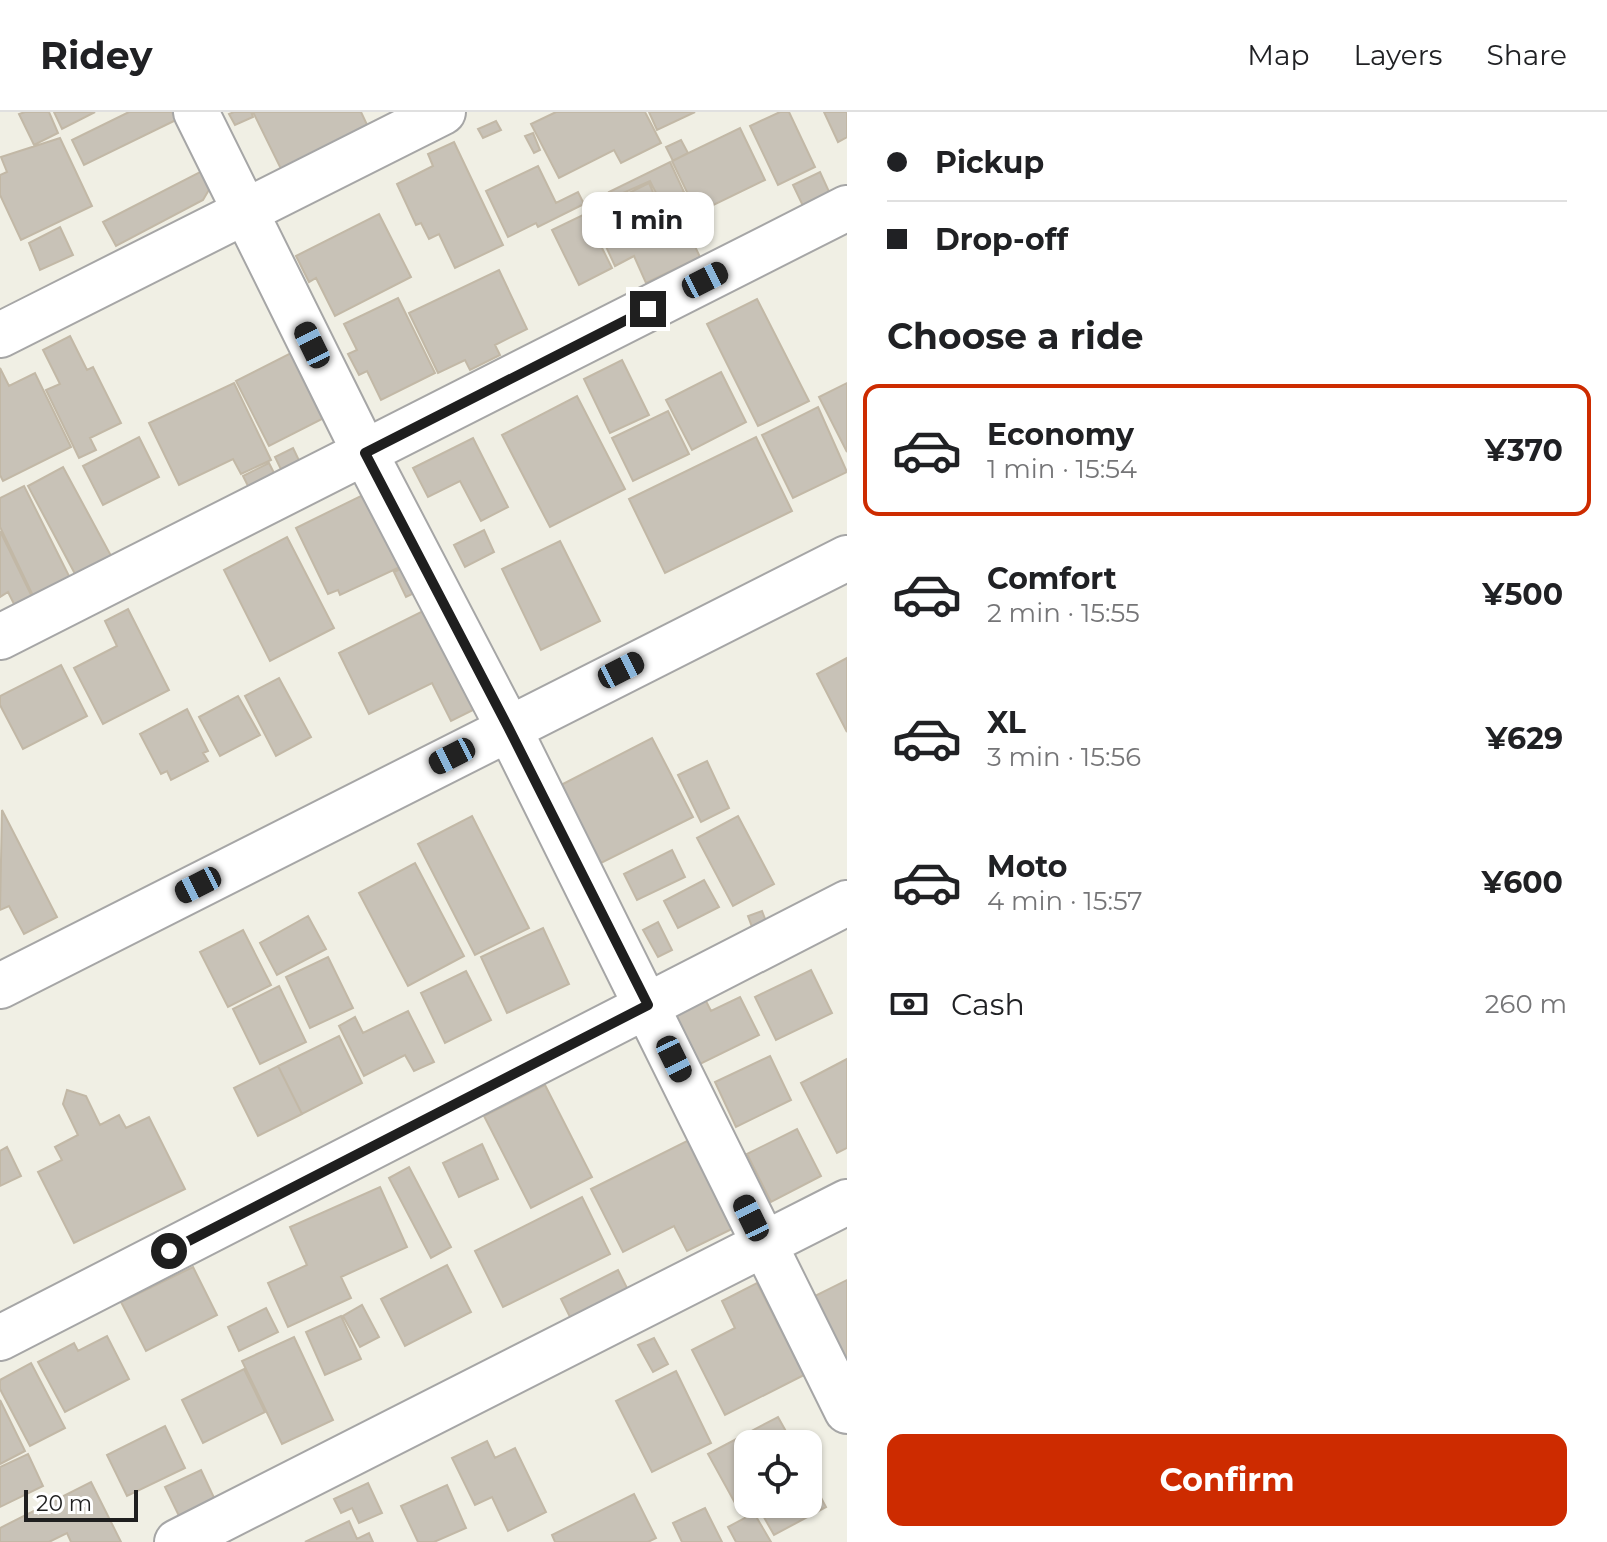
<!DOCTYPE html>
<html lang="en">
<head>
<meta charset="utf-8">
<style>
	:root { --surface:#fff; --page:#f2f2f2; --text:#202124; --muted:#757577; --line:#e0e0e0; --accent:#cd2b00 }
	body { margin:0; font-family:Montserrat,sans-serif; background:var(--page); color:var(--text); height:100vh; display:flex; flex-direction:column; font-size:30px; white-space:nowrap }
	* { box-sizing:border-box; margin:0 }
	p { font-size:26px; color:var(--muted) }
	.icon { flex:none; width:44px; height:44px; fill:none; stroke:currentColor; stroke-width:2; stroke-linecap:round; stroke-linejoin:round }
	.map { position:relative; flex:1; overflow:hidden }
	.details { display:flex; flex-direction:column; background:var(--surface); width:760px }
	.details>* { flex:none }
	.banner { display:grid; align-content:center; height:176px; padding:0 40px; background:var(--surface) }
	.tools { position:absolute; left:734px; top:1318px; display:grid; gap:16px }
	.tools a { display:grid; place-items:center; width:88px; height:88px; border-radius:16px; background:var(--surface); box-shadow:0 2px 6px #0004; font-size:40px }
	.scale { position:absolute; left:24px; bottom:20px; width:114px; box-sizing:border-box; padding-left:8px; border:4px solid #1f1f1f; border-top:0; font-size:22px; line-height:28px; white-space:nowrap; color:#1f1f1f; -webkit-text-stroke:6px #fff; paint-order:stroke }
	.end { position:absolute; width:36px; height:36px; margin:-18px; border:10px solid #1f1f1f; background:#fff; box-shadow:0 0 0 4px #fff }
	.from { border-radius:50% }
	.bubble { position:absolute; height:56px; border-radius:16px; background:var(--surface); box-shadow:0 2px 6px #0004; font-size:26px; font-weight:700; line-height:56px; text-align:center }
	.car { position:absolute; width:24px; height:48px; margin:-24px -12px; border-radius:10px; box-shadow:0 0 6px 2px #0007; background:linear-gradient(#222 24%,#8ab4d8 0 40%,#222 0 76%,#8ab4d8 0 86%,#222 0) }
	.banner b { display:flex; align-items:center; gap:28px; height:76px; font-size:30px }
	.banner b+b { border-top:2px solid var(--line) }
	.banner i { width:20px; height:20px; background:var(--text) }
	ul { padding:0; list-style:none }
	li { display:flex; align-items:center; gap:24px; height:132px; margin:0 16px 12px; padding:0 24px; border:4px solid transparent; border-radius:16px }
	li div { flex:1 }
	li b { display:block; font-size:30px }
	li em { font-style:normal; font-weight:700 }
	li.on { border-color:var(--accent) }
	li>.icon { width:72px; height:72px; stroke-width:1.5 }
	h2 { padding:0 40px; font-size:36px; line-height:96px }
	.pay { display:flex; align-items:center; gap:20px; height:88px; padding:0 40px; font-size:30px }
	.pay p { margin-inline-start:auto }
	.button { display:flex; gap:16px; margin-top:auto; padding:16px 40px }
	.button a { flex:1; height:92px; border-radius:16px; background:var(--accent); color:#fff; font-size:32px; font-weight:700; line-height:92px; text-align:center }
	header { display:flex; align-items:center; gap:48px; box-sizing:border-box; height:112px; padding:0 40px; background:var(--surface); border-bottom:2px solid var(--line) }
	header strong { font-size:38px }
	nav { display:flex; gap:44px; margin-inline-start:auto; font-size:28px }
	main { display:flex; flex:1; min-height:0 }
	.map>svg:first-child { display:block }
	.building { fill:#c8c2b7; stroke:#c2b8a6; stroke-width:2 }
	.lines { fill:none; stroke-linecap:round; stroke-linejoin:round }
	.minor-casing { stroke:#a6a6a6; stroke-width:48 }
	.minor { stroke:#fff; stroke-width:44 }
	.route { stroke:#1f1f1f; stroke-width:10 }
</style>
</head>
<body>
<header>
<strong>Ridey</strong>
<nav><a>Map</a><a>Layers</a><a>Share</a></nav>
</header>
<main>
<div class="map">
<svg width="847" height="1430" viewBox="0 0 847 1430">
	<rect width="100%" height="100%" fill="#f0efe4"/>
	<!-- building -->
	<path class="building" d="M 25,0 L 49,0 L 58,21 L 34,33 L 19,2 Z
		M 54,0 L 95,0 L 62,17 Z
		M 129,0 L 172,0 L 176,8 L 84,53 L 72,28 Z
		M 234,0 L 251,0 L 253,5 L 235,13 L 229,2 Z
		M 253,0 L 361,0 L 370,19 L 283,61 Z
		M 556,0 L 645,0 L 661,31 L 621,51 L 614,38 L 559,66 L 531,12 Z
		M 649,0 L 695,0 L 657,18 Z
		M 780,0 L 789,0 L 815,55 L 778,73 L 750,14 Z
		M 824,0 L 847,0 L 847,25 L 838,30 Z
		M 496,9 L 501,18 L 483,26 L 478,17 Z
		M 740,16 L 765,68 L 697,101 L 672,49 Z
		M 533,21 L 540,38 L 534,41 L 525,24 Z
		M 60,26 L 92,94 L 21,128 L 0,83 L 0,63 L 7,60 L 1,45 Z
		M 681,28 L 688,41 L 673,49 L 666,35 Z
		M 454,30 L 503,133 L 455,156 L 439,122 L 429,127 L 421,111 L 416,113 L 397,72 L 433,54 L 428,42 Z
		M 670,50 L 684,80 L 661,91 L 650,69 L 612,86 L 609,80 Z
		M 538,54 L 556,91 L 578,80 L 584,92 L 538,115 L 536,111 L 508,125 L 486,79 Z
		M 202,59 L 210,76 L 203,88 L 116,134 L 103,110 Z
		M 820,60 L 841,106 L 815,119 L 793,73 Z
		M 649,71 L 659,94 L 673,88 L 700,145 L 646,171 L 634,144 L 615,154 L 590,100 Z
		M 379,102 L 411,165 L 335,204 L 316,166 L 309,170 L 296,144 Z
		M 585,102 L 612,156 L 579,173 L 552,118 Z
		M 60,115 L 73,143 L 40,158 L 29,131 Z
		M 499,158 L 527,217 L 495,233 L 500,243 L 470,258 L 465,248 L 438,261 L 409,201 Z
		M 398,186 L 435,261 L 381,288 L 367,259 L 359,263 L 348,242 L 357,238 L 344,212 Z
		M 757,187 L 809,289 L 758,314 L 707,212 Z
		M 70,224 L 87,258 L 93,255 L 121,311 L 90,326 L 96,338 L 79,346 L 46,278 L 60,272 L 43,238 Z
		M 307,233 L 324,306 L 269,334 L 236,269 Z
		M 622,248 L 649,303 L 610,321 L 584,267 Z
		M 0,256 L 9,274 L 35,261 L 71,335 L 3,369 L 0,363 Z
		M 721,260 L 746,310 L 692,338 L 666,288 Z
		M 234,271 L 271,348 L 241,362 L 233,347 L 179,373 L 149,311 Z
		M 847,271 L 847,340 L 819,285 Z
		M 577,284 L 625,377 L 550,415 L 502,323 Z
		M 818,295 L 847,360 L 793,386 L 762,323 Z
		M 668,299 L 689,342 L 633,369 L 612,326 Z
		M 139,325 L 159,365 L 103,393 L 83,354 Z
		M 756,325 L 792,399 L 665,461 L 629,387 Z
		M 473,326 L 508,395 L 481,409 L 460,369 L 428,385 L 413,356 Z
		M 293,336 L 306,363 L 288,372 L 275,345 Z
		M 269,351 L 284,381 L 258,394 L 243,364 Z
		M 63,355 L 116,453 L 81,473 L 28,374 Z
		M 24,374 L 74,474 L 37,492 L 0,415 L 0,386 Z
		M 369,380 L 400,455 L 340,483 L 338,478 L 328,482 L 296,416 Z
		M 484,418 L 494,440 L 465,455 L 454,433 Z
		M 0,419 L 37,495 L 20,504 L 8,480 L 0,485 Z
		M 287,425 L 334,516 L 270,549 L 224,458 Z
		M 560,429 L 600,509 L 541,538 L 502,457 Z
		M 420,447 L 433,472 L 406,485 L 394,460 Z
		M 433,494 L 483,593 L 451,609 L 432,571 L 369,602 L 339,541 Z
		M 128,497 L 169,578 L 103,612 L 74,556 L 117,534 L 105,509 Z
		M 847,546 L 847,620 L 817,562 Z
		M 61,553 L 87,604 L 23,637 L 0,593 L 0,584 Z
		M 279,566 L 311,625 L 276,644 L 245,584 Z
		M 238,584 L 260,623 L 220,644 L 199,605 Z
		M 187,597 L 208,639 L 203,641 L 208,649 L 171,668 L 167,659 L 161,662 L 140,622 Z
		M 652,626 L 693,705 L 601,751 L 561,673 Z
		M 707,649 L 729,696 L 701,710 L 678,663 Z
		M 2,698 L 57,805 L 24,822 L 9,794 L 0,798 Z
		M 472,704 L 529,816 L 475,843 L 418,732 Z
		M 738,704 L 774,772 L 733,794 L 697,726 Z
		M 672,738 L 685,765 L 637,788 L 624,762 Z
		M 415,751 L 464,844 L 408,874 L 359,781 Z
		M 704,768 L 719,795 L 678,816 L 664,789 Z
		M 762,799 L 769,817 L 755,823 L 748,804 Z
		M 308,804 L 326,837 L 277,863 L 260,831 Z
		M 658,810 L 672,838 L 658,845 L 643,818 Z
		M 543,816 L 569,872 L 507,901 L 481,845 Z
		M 243,818 L 271,873 L 228,895 L 200,840 Z
		M 328,845 L 353,896 L 310,916 L 286,865 Z
		M 811,858 L 832,901 L 776,928 L 755,885 Z
		M 466,859 L 491,908 L 445,931 L 421,881 Z
		M 279,874 L 306,930 L 260,952 L 233,897 Z
		M 740,885 L 759,923 L 700,952 L 675,903 L 705,887 L 711,899 Z
		M 408,899 L 434,950 L 414,959 L 405,943 L 364,964 L 339,914 L 355,905 L 363,921 Z
		M 339,924 L 362,971 L 302,1002 L 278,954 Z
		M 770,944 L 791,988 L 736,1015 L 715,970 Z
		M 847,947 L 847,1036 L 837,1041 L 801,971 Z
		M 278,954 L 302,1002 L 258,1024 L 234,976 Z
		M 545,973 L 592,1065 L 531,1096 L 484,1004 Z
		M 67,978 L 86,984 L 100,1013 L 119,1003 L 126,1016 L 149,1005 L 185,1077 L 74,1131 L 38,1060 L 62,1048 L 55,1035 L 78,1023 L 63,992 Z
		M 797,1017 L 821,1064 L 771,1090 L 747,1042 Z
		M 693,1026 L 738,1114 L 687,1139 L 674,1114 L 623,1140 L 591,1077 Z
		M 482,1032 L 498,1067 L 459,1085 L 443,1051 Z
		M 7,1035 L 21,1064 L 0,1074 L 0,1039 Z
		M 409,1055 L 451,1135 L 431,1146 L 389,1066 Z
		M 380,1075 L 407,1135 L 341,1165 L 351,1186 L 288,1215 L 268,1171 L 307,1153 L 290,1115 Z
		M 582,1085 L 610,1142 L 503,1195 L 475,1139 Z
		M 447,1153 L 471,1200 L 405,1234 L 381,1187 Z
		M 193,1155 L 217,1203 L 146,1239 L 121,1190 Z
		M 618,1158 L 629,1180 L 572,1209 L 561,1187 Z
		M 847,1168 L 847,1256 L 813,1185 Z
		M 757,1171 L 804,1263 L 725,1303 L 692,1238 L 735,1216 L 722,1189 Z
		M 362,1193 L 379,1225 L 360,1235 L 343,1204 Z
		M 266,1196 L 278,1220 L 239,1239 L 228,1215 Z
		M 341,1204 L 361,1247 L 325,1263 L 306,1220 Z
		M 107,1224 L 129,1267 L 65,1300 L 38,1250 L 74,1231 L 78,1239 Z
		M 294,1225 L 333,1308 L 282,1332 L 242,1249 Z
		M 654,1226 L 668,1252 L 653,1260 L 638,1233 Z
		M 31,1251 L 65,1316 L 30,1334 L 0,1277 L 0,1268 Z
		M 244,1257 L 265,1300 L 203,1331 L 182,1288 Z
		M 676,1259 L 711,1331 L 652,1360 L 616,1289 Z
		M 0,1288 L 25,1339 L 0,1352 Z
		M 778,1305 L 793,1332 L 748,1332 L 748,1392 L 808,1392 L 808,1361 L 826,1395 L 774,1423 L 757,1393 L 741,1402 L 708,1342 Z
		M 165,1314 L 185,1356 L 127,1384 L 107,1343 Z
		M 487,1329 L 495,1346 L 515,1336 L 546,1400 L 508,1419 L 492,1385 L 475,1393 L 452,1346 Z
		M 28,1342 L 43,1374 L 0,1395 L 0,1355 Z
		M 201,1358 L 216,1390 L 180,1406 L 165,1375 Z
		M 91,1370 L 121,1430 L 71,1430 L 67,1421 L 49,1430 L 0,1430 L 0,1416 Z
		M 368,1371 L 382,1401 L 359,1411 L 352,1396 L 341,1401 L 334,1387 Z
		M 447,1373 L 466,1416 L 434,1430 L 418,1430 L 401,1394 Z
		M 634,1382 L 656,1426 L 648,1430 L 555,1430 L 552,1423 Z
		M 705,1396 L 722,1430 L 682,1430 L 673,1411 Z
		M 754,1401 L 771,1430 L 736,1430 L 728,1415 Z
		M 349,1409 L 357,1427 L 369,1421 L 373,1430 L 305,1430 Z"/>
	<g class="lines">
		<!-- minor casing -->
		<g class="minor-casing">
			<path id="minor" d="M 196,0 L 365,341 L 508,615 L 847,1299
				M 0,223 L 443,0
				M 0,525 L 847,96
				M 0,874 L 847,446
				M 0,1226 L 847,791
				M 177,1430 L 847,1090"/>
		</g>
		<!-- minor -->
		<use href="#minor" class="minor"/>
	</g>
	<g class="lines">
		<!-- route -->
		<path class="route" d="M 169,1139 L 648,893 L 508,615 L 365,341 L 648,197"/>
	</g>
</svg>
<div class="tools">
<a><svg class="icon" aria-label="locate" viewBox="0 0 24 24"><circle cx="12" cy="12" r="6"/><path d="M12 2v4M12 18v4M2 12h4M18 12h4"/></svg></a>
</div>
<div class="scale">20 m</div>
<i class="end from" style="left:169px;top:1139px"></i>
<i class="end" style="left:648px;top:197px"></i>
<div class="bubble" style="left:582px;top:80px;width:132px">1 min</div>
<i class="car" style="left:705px;top:168px;rotate:63deg"></i>
<i class="car" style="left:312px;top:233px;rotate:334deg"></i>
<i class="car" style="left:621px;top:558px;rotate:63deg"></i>
<i class="car" style="left:452px;top:644px;rotate:243deg"></i>
<i class="car" style="left:198px;top:773px;rotate:243deg"></i>
<i class="car" style="left:674px;top:947px;rotate:154deg"></i>
<i class="car" style="left:751px;top:1106px;rotate:334deg"></i>
</div>
<section class="details">
<div class="banner">
<b><i class="from"></i>Pickup</b>
<b><i></i>Drop-off</b>
</div>
<h2>Choose a ride</h2>
<ul>
<li class="on"><svg class="icon" aria-label="car" viewBox="0 0 24 24"><path d="M5 17H2v-5l4-1 3-4h7l3 4 3 1v5h-3M9 17h6M6 11h13"/><circle cx="7" cy="17" r="2"/><circle cx="17" cy="17" r="2"/></svg><div><b>Economy</b><p>1 min · 15:54</p></div><em>¥370</em></li>
<li><svg class="icon" aria-label="car" viewBox="0 0 24 24"><path d="M5 17H2v-5l4-1 3-4h7l3 4 3 1v5h-3M9 17h6M6 11h13"/><circle cx="7" cy="17" r="2"/><circle cx="17" cy="17" r="2"/></svg><div><b>Comfort</b><p>2 min · 15:55</p></div><em>¥500</em></li>
<li><svg class="icon" aria-label="car" viewBox="0 0 24 24"><path d="M5 17H2v-5l4-1 3-4h7l3 4 3 1v5h-3M9 17h6M6 11h13"/><circle cx="7" cy="17" r="2"/><circle cx="17" cy="17" r="2"/></svg><div><b>XL</b><p>3 min · 15:56</p></div><em>¥629</em></li>
<li><svg class="icon" aria-label="car" viewBox="0 0 24 24"><path d="M5 17H2v-5l4-1 3-4h7l3 4 3 1v5h-3M9 17h6M6 11h13"/><circle cx="7" cy="17" r="2"/><circle cx="17" cy="17" r="2"/></svg><div><b>Moto</b><p>4 min · 15:57</p></div><em>¥600</em></li>
</ul>
<div class="pay"><svg class="icon" aria-label="cash" viewBox="0 0 24 24"><path d="M3 7h18v10H3z"/><circle cx="12" cy="12" r="2"/></svg>Cash<p>260 m</p></div>
<div class="button"><a>Confirm</a></div>
</section>
</main>
</body>
</html>
